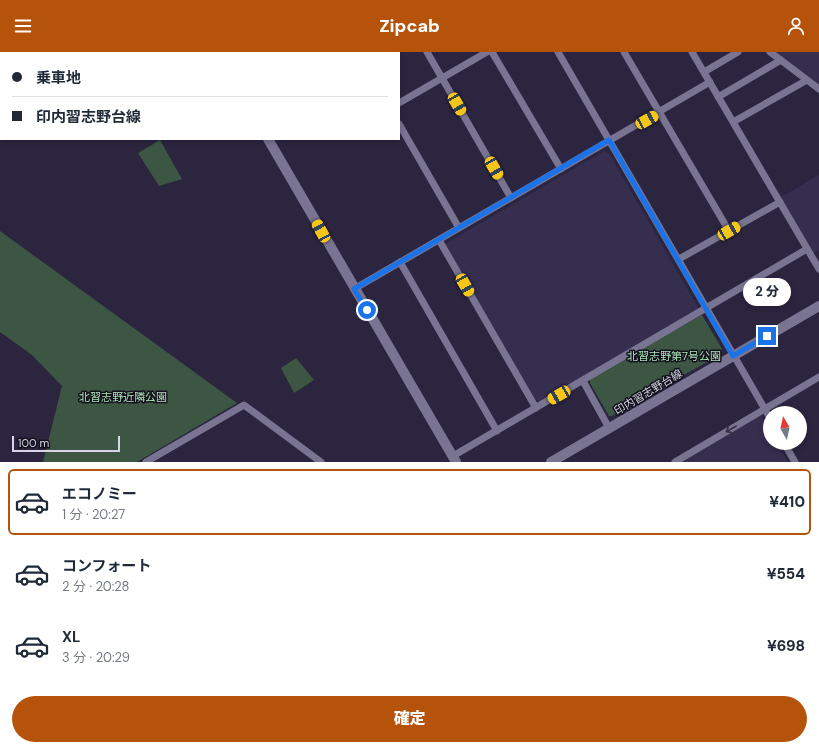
<!DOCTYPE html>
<html lang="ja">
<head>
<meta charset="utf-8">
<style>
	:root { --surface:#fff; --page:#f2f2f3; --text:#1f2937; --muted:#747a83; --line:#e0e1e3; --accent:#b45309 }
	body { margin:0; font-family:"DM Sans","Noto Sans JP",sans-serif; background:var(--page); color:var(--text); height:100vh; display:flex; flex-direction:column; font-size:15px; white-space:nowrap }
	* { box-sizing:border-box; margin:0 }
	p { font-size:13px; color:var(--muted) }
	.icon { flex:none; width:22px; height:22px; fill:none; stroke:currentColor; stroke-width:2; stroke-linecap:round; stroke-linejoin:round }
	.map { position:relative; height:410px; overflow:hidden }
	.drawer { display:flex; flex-direction:column; background:var(--surface); flex:1 }
	.drawer>* { flex:none }
	.guide { position:absolute; left:0px; top:0px; width:400px; height:88px; box-shadow:0 2px 6px #0003; display:grid; align-content:center; height:88px; padding:0 12px; background:var(--surface) }
	.needle { width:26px; rotate:351deg }
	.buttons { position:absolute; left:763px; top:354px; display:grid; gap:8px }
	.buttons a { display:grid; place-items:center; width:44px; height:44px; border-radius:50%; background:var(--surface); box-shadow:0 2px 6px #0003; font-size:20px }
	.scale { position:absolute; left:12px; bottom:10px; width:108px; box-sizing:border-box; padding-left:4px; border:2px solid #d7d5e5; border-top:0; font-size:11px; line-height:14px; white-space:nowrap; color:#d7d5e5; -webkit-text-stroke:3px #13101c; paint-order:stroke }
	.end { position:absolute; width:18px; height:18px; margin:-9px; border:5px solid #1a73e8; background:#fff; box-shadow:0 0 0 2px #fff }
	.from { border-radius:50% }
	.bubble { position:absolute; height:28px; border-radius:14px; background:var(--surface); box-shadow:0 2px 6px #0003; font-size:13px; font-weight:800; line-height:28px; text-align:center }
	.car { position:absolute; width:12px; height:24px; margin:-12px -6px; border-radius:5px; box-shadow:0 0 3px 1px #0007; background:linear-gradient(#f5c518 24%,#345 0 40%,#f5c518 0 76%,#345 0 86%,#f5c518 0) }
	.guide b { display:flex; align-items:center; gap:14px; height:38px; font-size:15px }
	.guide b+b { border-top:1px solid var(--line) }
	.guide i { width:10px; height:10px; background:var(--text) }
	ul { padding:7px 0 0; list-style:none }
	li { display:flex; align-items:center; gap:12px; height:66px; margin:0 8px 6px; padding:0 4px; border:2px solid transparent; border-radius:6px }
	li div { flex:1 }
	li b { display:block; font-size:15px }
	li em { font-style:normal; font-weight:800 }
	li.active { border-color:var(--accent) }
	li>.icon { width:36px; height:36px; stroke-width:1.5 }
	.action { display:flex; gap:8px; margin-top:auto; padding:8px 12px }
	.action a { flex:1; height:46px; border-radius:24px; background:var(--accent); color:#fff; font-size:16px; font-weight:800; line-height:46px; text-align:center }
	header { display:flex; justify-content:space-between; align-items:center; height:52px; padding:0 12px; background:var(--accent); color:#fff; font-size:18px; font-weight:800 }
	.map>svg:first-child { display:block }
	.built { fill:#352e4e }
	.green { fill:#3d5643 }
	.lines { fill:none; stroke-linecap:round; stroke-linejoin:round }
	.street { stroke:#797492; stroke-width:7 }
	.secondary { stroke:#797492; stroke-width:10 }
	.oneway { stroke:#373345 }
	.route { stroke:#1a73e8; stroke-width:5 }
	.labels { text-anchor:middle; stroke-width:3; stroke-linejoin:round; paint-order:stroke }
	.park-label { font-size:11px; fill:#ace3b8; stroke:#13101c }
	.street-label { font-size:11px; fill:#d7d5e5; stroke:#13101c }
</style>
</head>
<body>
<header><svg class="icon" aria-label="menu" viewBox="0 0 24 24"><path d="M4 6h16M4 12h16M4 18h16"/></svg>Zipcab<svg class="icon" aria-label="person" viewBox="0 0 24 24"><circle cx="12" cy="8" r="4"/><path d="M4 21q1-7 8-7t8 7"/></svg></header>
<div class="map">
<svg width="819" height="410" viewBox="0 0 819 410">
	<rect width="100%" height="100%" fill="#2b253f"/>
	<!-- built -->
	<path class="built" d="M 774,0 L 819,0 L 819,32 Z
		M 604,99 L 609,101 L 699,257 L 540,349 L 535,348 L 445,192 Z
		M 819,123 L 819,198 L 812,202 L 781,145 Z
		M 761,363 L 770,379 L 770,391 L 777,391 L 788,410 L 680,410 Z"/>
	<!-- green -->
	<path class="green" d="M 160,88 L 182,127 L 159,134 L 138,101 Z
		M 0,179 L 237,351 L 137,410 L 43,410 L 62,334 L 32,303 L 0,280 Z
		M 702,263 L 722,297 L 721,302 L 612,364 L 609,364 L 590,331 L 590,327 Z
		M 296,306 L 314,328 L 294,341 L 281,316 Z"/>
	<g class="lines">
		<!-- street -->
		<path class="street" d="M 358,0 L 358,1
			M 427,0 L 511,146
			M 492,0 L 561,117
			M 558,0 L 770,366
			M 624,0 L 729,179
			M 692,0 L 819,217
			M 770,0 L 819,37
			M 46,1 L 48,0
			M 704,20 L 738,0
			M 0,21 L 1,22
			M 718,45 L 781,8
			M 399,51 L 487,0
			M 733,70 L 807,28
			M 399,72 L 459,176
			M 439,188 L 536,356
			M 679,207 L 780,150
			M 400,210 L 497,379
			M 354,237 L 710,30
			M 583,329 L 609,376
			M 784,391 L 795,410
			M 453,404 L 807,197
			M 146,410 L 244,353 L 321,410
			M 675,410 L 819,325"/>
		<!-- secondary -->
		<path class="secondary" d="M 218,0 L 218,1
			M 64,1 L 65,0
			M 0,38 L 1,37
			M 268,87 L 456,410
			M 551,410 L 819,254"/>
	</g>
	<!-- one-way arrows -->
	<defs><path id="oneway-shaft" d="M-6 0H5M1.5-3L5.5 0L1.5 3" fill="none" stroke-width="1.6" stroke-linecap="round" stroke-linejoin="round"/></defs>
	<use class="oneway" href="#oneway-shaft" transform="translate(731 377) rotate(150)"/>
	<g class="lines">
		<!-- route -->
		<path class="route" d="M 367,258 L 354,237 L 609,88 L 733,304 L 767,284"/>
	</g>
	<g class="labels">
		<!-- park labels -->
		<g class="park-label">
			<text x="674" y="308">北習志野第7号公園</text>
			<text x="123" y="349">北習志野近隣公園</text>
		</g>
		<!-- street labels -->
		<g class="street-label">
			<text transform="translate(648 340) rotate(-31)" y="4">印内習志野台線</text>
		</g>
	</g>
</svg>
<div class="buttons">
<a><svg class="needle" viewBox="-14 -14 28 28"><path d="M0-13l5 13h-10z" fill="#e53935"/><path d="M0 13l5-13h-10z" fill="#747a83"/></svg></a>
</div>
<div class="scale">100 m</div>
<i class="end from" style="left:367px;top:258px"></i>
<i class="end" style="left:767px;top:284px"></i>
<div class="bubble" style="left:743px;top:226px;width:48px">2 分</div>
<i class="car" style="left:457px;top:52px;rotate:150deg"></i>
<i class="car" style="left:647px;top:68px;rotate:61deg"></i>
<i class="car" style="left:494px;top:116px;rotate:150deg"></i>
<i class="car" style="left:321px;top:179px;rotate:331deg"></i>
<i class="car" style="left:729px;top:179px;rotate:60deg"></i>
<i class="car" style="left:465px;top:233px;rotate:150deg"></i>
<i class="car" style="left:559px;top:343px;rotate:240deg"></i>
<div class="guide">
<b><i class="from"></i>乗車地</b>
<b><i></i>印内習志野台線</b>
</div>
</div>
<section class="drawer">
<ul>
<li class="active"><svg class="icon" aria-label="car" viewBox="0 0 24 24"><path d="M5 17H2v-5l4-1 3-4h7l3 4 3 1v5h-3M9 17h6M6 11h13"/><circle cx="7" cy="17" r="2"/><circle cx="17" cy="17" r="2"/></svg><div><b>エコノミー</b><p>1 分 · 20:27</p></div><em>¥410</em></li>
<li><svg class="icon" aria-label="car" viewBox="0 0 24 24"><path d="M5 17H2v-5l4-1 3-4h7l3 4 3 1v5h-3M9 17h6M6 11h13"/><circle cx="7" cy="17" r="2"/><circle cx="17" cy="17" r="2"/></svg><div><b>コンフォート</b><p>2 分 · 20:28</p></div><em>¥554</em></li>
<li><svg class="icon" aria-label="car" viewBox="0 0 24 24"><path d="M5 17H2v-5l4-1 3-4h7l3 4 3 1v5h-3M9 17h6M6 11h13"/><circle cx="7" cy="17" r="2"/><circle cx="17" cy="17" r="2"/></svg><div><b>XL</b><p>3 分 · 20:29</p></div><em>¥698</em></li>
</ul>
<div class="action"><a>確定</a></div>
</section>
</body>
</html>
